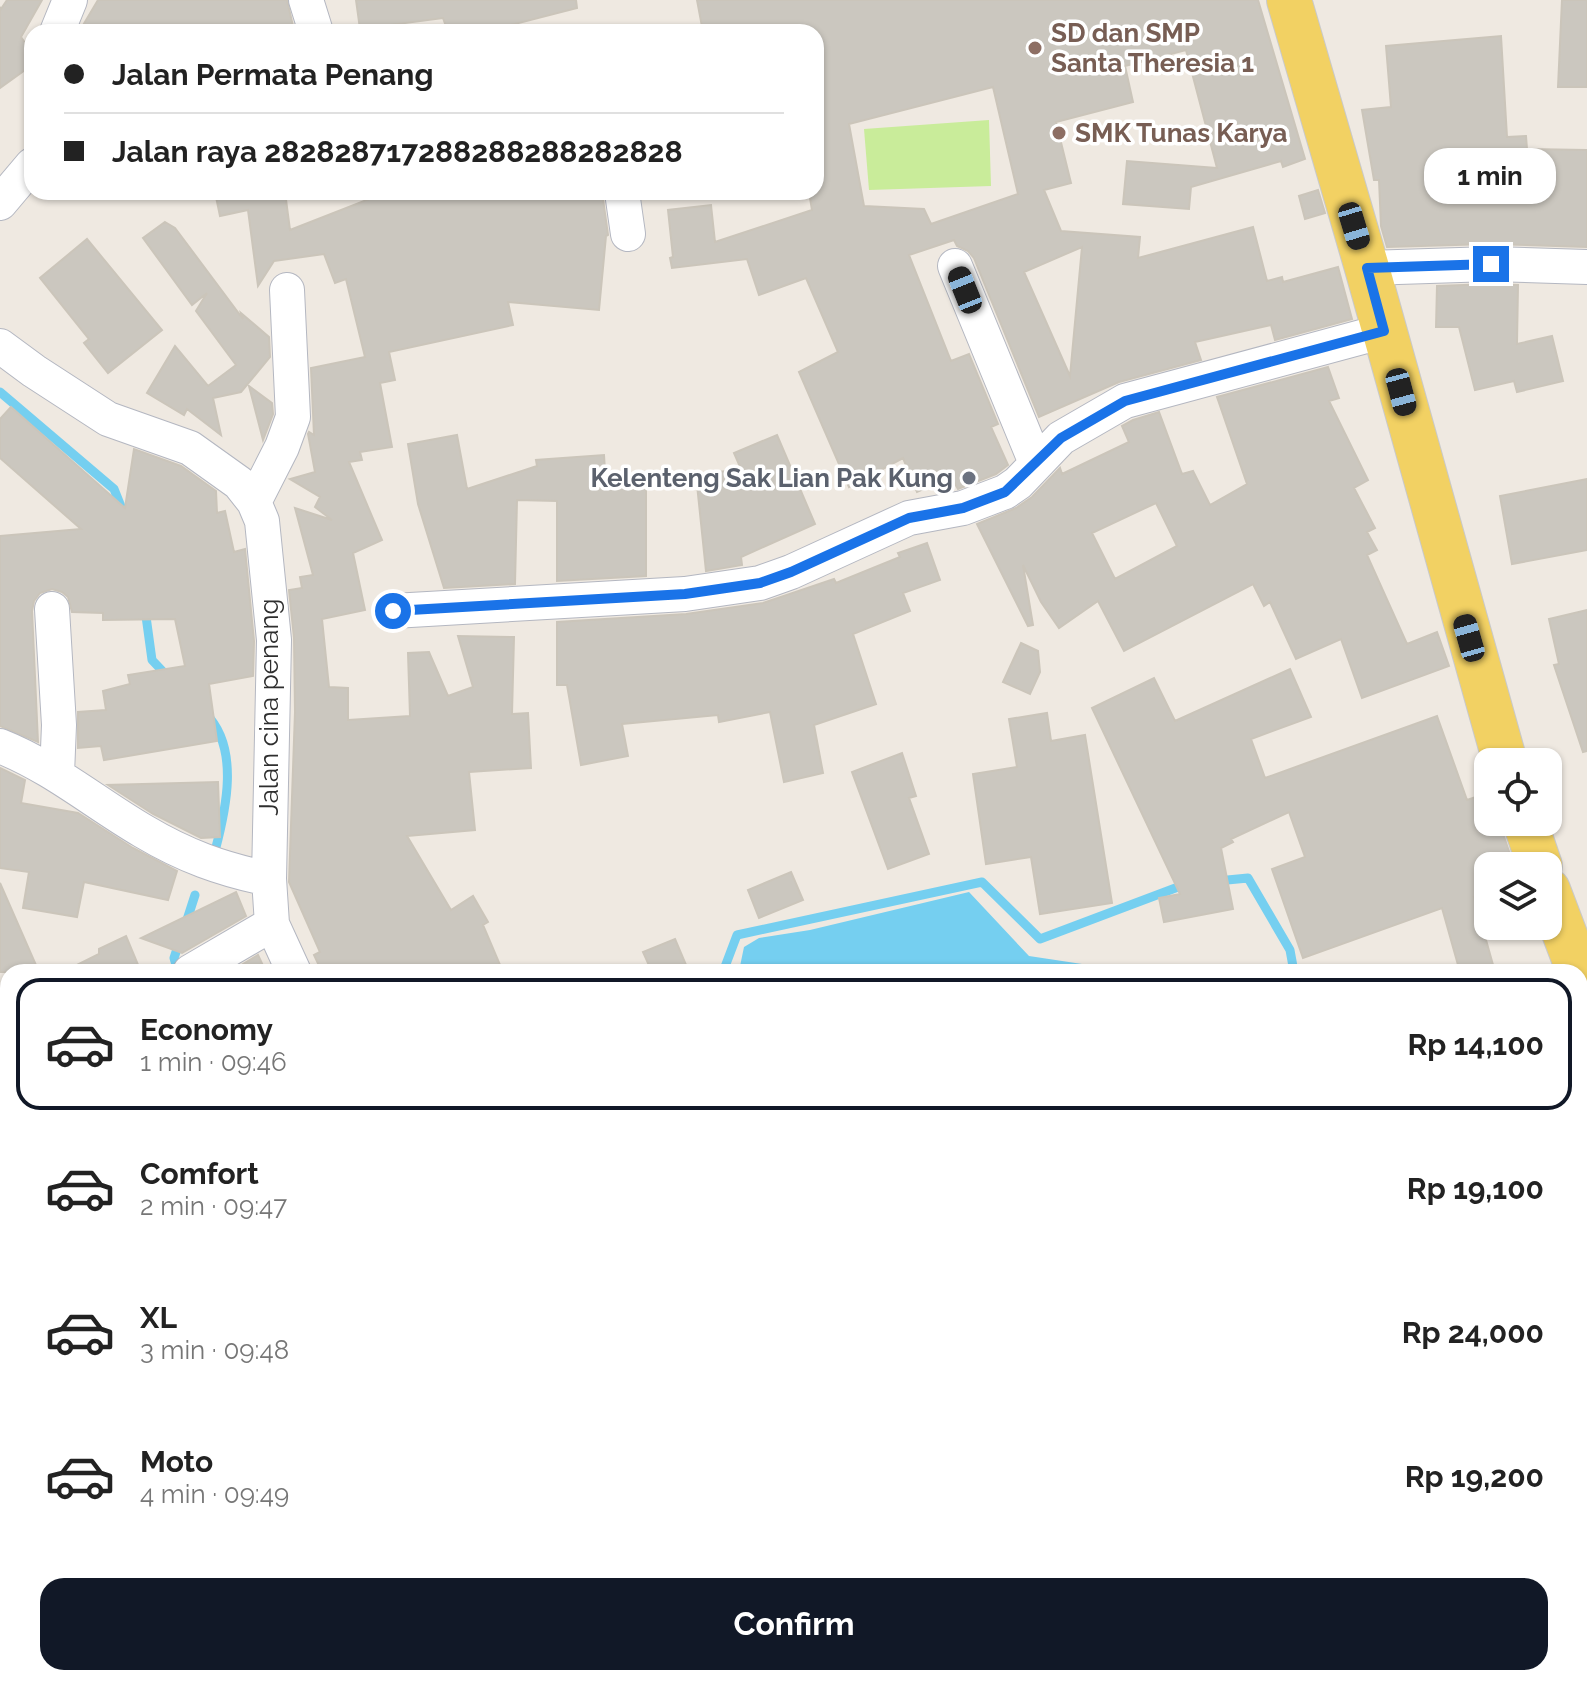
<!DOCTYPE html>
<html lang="en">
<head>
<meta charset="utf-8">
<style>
	:root { --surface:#fff; --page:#f6f6f6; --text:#222; --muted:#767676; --line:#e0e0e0; --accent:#111827 }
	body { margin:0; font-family:Raleway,sans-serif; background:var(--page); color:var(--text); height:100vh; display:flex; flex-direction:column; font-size:30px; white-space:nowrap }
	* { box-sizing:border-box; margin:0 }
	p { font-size:26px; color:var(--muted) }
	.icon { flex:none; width:44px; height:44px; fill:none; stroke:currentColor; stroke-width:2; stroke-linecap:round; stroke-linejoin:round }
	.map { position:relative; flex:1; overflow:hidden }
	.drawer { position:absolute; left:0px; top:964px; width:1588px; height:722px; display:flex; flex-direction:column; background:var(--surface); border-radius:24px 24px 0 0; box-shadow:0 2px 6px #0004 }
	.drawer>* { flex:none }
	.top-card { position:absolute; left:24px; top:24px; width:800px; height:176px; border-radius:24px; box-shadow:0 2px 6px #0004; display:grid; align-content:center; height:176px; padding:0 40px; background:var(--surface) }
	.buttons { position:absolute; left:1474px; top:748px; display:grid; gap:16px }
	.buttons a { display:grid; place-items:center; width:88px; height:88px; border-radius:16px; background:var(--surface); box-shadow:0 2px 6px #0004; font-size:40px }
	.end { position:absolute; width:36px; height:36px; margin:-18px; border:10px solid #1a73e8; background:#fff; box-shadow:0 0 0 4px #fff }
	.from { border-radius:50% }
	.bubble { position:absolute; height:56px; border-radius:24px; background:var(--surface); box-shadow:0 2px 6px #0004; font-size:26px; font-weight:700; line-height:56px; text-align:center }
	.car { position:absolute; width:24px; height:48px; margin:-24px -12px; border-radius:10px; box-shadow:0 0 6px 2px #0007; background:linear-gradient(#222 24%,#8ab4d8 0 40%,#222 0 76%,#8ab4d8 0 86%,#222 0) }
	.top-card b { display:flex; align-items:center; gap:28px; height:76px; font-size:30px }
	.top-card b+b { border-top:2px solid var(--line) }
	.top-card i { width:20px; height:20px; background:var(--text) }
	ul { padding:14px 0 0; list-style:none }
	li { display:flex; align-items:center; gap:24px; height:132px; margin:0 16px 12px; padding:0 24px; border:4px solid transparent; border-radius:24px }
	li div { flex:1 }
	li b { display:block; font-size:30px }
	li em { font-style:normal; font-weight:700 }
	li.selected { border-color:var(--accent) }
	li>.icon { width:72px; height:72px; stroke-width:1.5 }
	.cta { display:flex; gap:16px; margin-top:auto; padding:16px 40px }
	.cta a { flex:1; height:92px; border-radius:24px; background:var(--accent); color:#fff; font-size:32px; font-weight:700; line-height:92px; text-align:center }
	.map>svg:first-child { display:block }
	.pitch { fill:#c9ec9a }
	.water { fill:#75cff0 }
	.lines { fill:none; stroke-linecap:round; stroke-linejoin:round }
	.stream { stroke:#75cff0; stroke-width:9 }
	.building { fill:#cbc7bf; stroke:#cbc5ba; stroke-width:2; fill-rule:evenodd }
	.minor-casing { stroke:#b4b7c1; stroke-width:36 }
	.major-casing { stroke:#c9c9c9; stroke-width:46 }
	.minor { stroke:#fff; stroke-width:34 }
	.major { stroke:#f2d163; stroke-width:44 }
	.route { stroke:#1a73e8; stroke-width:10 }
	.education-dot { fill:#8d6e63; stroke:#fff; stroke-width:3 }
	.worship-dot { fill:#6b7280; stroke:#fff; stroke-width:3 }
	.labels { text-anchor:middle; stroke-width:7; stroke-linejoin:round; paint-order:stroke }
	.education-label { font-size:26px; font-weight:bold; fill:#785e54; stroke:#fff; text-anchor:start }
	.worship-label { font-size:26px; font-weight:bold; fill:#5b616d; stroke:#fff; text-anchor:end }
	.street-label { font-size:26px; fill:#2e2e2e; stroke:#fff }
</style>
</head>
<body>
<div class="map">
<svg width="1587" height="1685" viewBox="0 0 1587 1685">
	<rect width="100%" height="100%" fill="#efe9e1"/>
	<!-- pitch -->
	<path class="pitch" d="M 989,120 L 991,186 L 869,190 L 864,129 Z"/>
	<!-- water -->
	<path class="water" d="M 969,892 L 1029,956 L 1135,972 L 739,971 L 744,947 L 759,938 L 810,930 Z"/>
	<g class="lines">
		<!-- stream -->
		<path class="stream" d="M 0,392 L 114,489 L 124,514
			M 145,609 L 152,660 L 170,679
			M 206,714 C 240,748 226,810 215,851
			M 1217,881 L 1248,878 L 1290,950 L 1294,972
			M 185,926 L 195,895
			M 178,972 L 174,958 L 180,940
			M 723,972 L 737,935 L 982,882 L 1040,939 L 1186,884
			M 1496,1678 L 1497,1685
			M 191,1685 L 194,1678"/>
	</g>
	<!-- building -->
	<path class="building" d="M 7,0 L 42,0 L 21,37 L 32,53 L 32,65 L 0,88 L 0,7 L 1,9 Z
		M 98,0 L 287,0 L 293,26 L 272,32 L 79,32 Z
		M 356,0 L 576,0 L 577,8 L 484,32 L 448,32 L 443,18 L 360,29 Z
		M 697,0 L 1258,0 L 1305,159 L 1283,167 L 1281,161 L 1191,187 L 1189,209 L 1123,204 L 1127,161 L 1217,168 L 1186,50 L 1125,66 L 1133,102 L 1056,122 L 1071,183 L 1044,190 L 1061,231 L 1140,237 L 1138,258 L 1253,227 L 1267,281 L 1282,277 L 1283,282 L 1338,267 L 1352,319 L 1275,340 L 1271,325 L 1195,342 L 1201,360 L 1119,382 L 1039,417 L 974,258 L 968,251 L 957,246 L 954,240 L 909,255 L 951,361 L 969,354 L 998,424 L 991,427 L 1008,465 L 996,474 L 958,489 L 951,477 L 917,492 L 903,458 L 849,487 L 799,372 L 838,352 L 806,278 L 759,295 L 747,259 L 672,268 L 670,258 L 673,257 L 668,210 L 711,205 L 715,242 L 812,210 L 809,192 L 816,192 L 816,32 L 703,32 ZM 993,87 L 1018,194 L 931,224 L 924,209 L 864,206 L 849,124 ZM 1082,247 L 1070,376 L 1024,272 Z
		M 1562,0 L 1587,0 L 1587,87 L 1558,87 Z
		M 1501,36 L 1507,137 L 1526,136 L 1527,149 L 1587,150 L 1587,247 L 1490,244 L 1387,247 L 1381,226 L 1379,180 L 1374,180 L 1362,110 L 1391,107 L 1386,46 Z
		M 1318,190 L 1325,213 L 1305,219 L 1299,196 Z
		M 215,192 L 285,192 L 290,230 L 387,192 L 602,192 L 608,235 L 606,236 L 599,310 L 508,302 L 513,325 L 389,352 L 395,380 L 380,383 L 392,447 L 360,452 L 362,460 L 349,462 L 382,540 L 353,553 L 365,610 L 322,619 L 329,687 L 348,688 L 348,720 L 410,716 L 408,653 L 429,652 L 448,696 L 473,687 L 458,636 L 514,637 L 512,714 L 528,713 L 531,768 L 469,772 L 475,830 L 407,836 L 451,910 L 473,896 L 488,922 L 483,925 L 503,972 L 322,972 L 314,955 L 320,952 L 289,882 L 295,712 L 294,638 L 289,590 L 302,588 L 300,577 L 313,575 L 295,508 L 332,520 L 315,507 L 320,497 L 290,479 L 315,472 L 308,434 L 309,432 L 314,435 L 311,368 L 365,357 L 346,279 L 335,283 L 324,254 L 274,261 L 258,286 L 248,210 L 220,216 Z
		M 165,222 L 175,228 L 243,319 L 241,313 L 269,337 L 270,357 L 241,392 L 213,398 L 221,435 L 187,409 L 184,415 L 147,393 L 175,346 L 208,386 L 236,365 L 196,311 L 207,293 L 192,305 L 143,238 Z
		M 87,239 L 162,330 L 108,373 L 84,343 L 89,339 L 40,278 Z
		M 1491,284 L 1518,285 L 1517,344 L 1552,336 L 1563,381 L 1517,392 L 1514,381 L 1475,390 L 1459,327 L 1436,327 L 1437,286 Z
		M 1328,367 L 1339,398 L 1329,401 L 1368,480 L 1354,488 L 1375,528 L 1367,532 L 1377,550 L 1367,555 L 1407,644 L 1437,632 L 1449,666 L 1362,698 L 1341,639 L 1296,659 L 1270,602 L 1264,606 L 1253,584 L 1124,651 L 1098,601 L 1059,628 L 1041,602 L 1023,565 L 1033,625 L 1028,626 L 977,524 L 1016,508 L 1032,497 L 1060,468 L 1062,474 L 1129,442 L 1122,426 L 1133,420 L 1159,412 L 1182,474 L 1193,471 L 1210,505 L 1247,484 L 1217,397 ZM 1156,503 L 1177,546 L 1115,579 L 1092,533 Z
		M 249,386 L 272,403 L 273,414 L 263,440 Z
		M 11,407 L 125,508 L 134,449 L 181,466 L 216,491 L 217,513 L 225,511 L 234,552 L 245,549 L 254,641 L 253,676 L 209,684 L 217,741 L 104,760 L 101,746 L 78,748 L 78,712 L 106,710 L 103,691 L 130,684 L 128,675 L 185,666 L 175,619 L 103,620 L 103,613 L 72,612 L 68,597 L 62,592 L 52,589 L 40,593 L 34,601 L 32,611 L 38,742 L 0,726 L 0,536 L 81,529 L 0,458 L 0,419 Z
		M 457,435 L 467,489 L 537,466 L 536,460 L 604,455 L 606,486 L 646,486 L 646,576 L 557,581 L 557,501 L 517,500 L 515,584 L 444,588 L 418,504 L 408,444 Z
		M 777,435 L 815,524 L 741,557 L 742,565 L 706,571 L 696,475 L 741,469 L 734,453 Z
		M 1587,479 L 1587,550 L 1512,564 L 1500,496 Z
		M 927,543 L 940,580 L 903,593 L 910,611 L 853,634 L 876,704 L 814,725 L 823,773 L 784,782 L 770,712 L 719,722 L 718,715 L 622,724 L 628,756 L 581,765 L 567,685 L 557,685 L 557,622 L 686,614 L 763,603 L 834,579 L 836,583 L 900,557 L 898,553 Z
		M 1587,610 L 1587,751 L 1583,752 L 1554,665 L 1559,664 L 1549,619 Z
		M 1021,643 L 1038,651 L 1040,672 L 1030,694 L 1003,682 Z
		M 1290,669 L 1311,717 L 1251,739 L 1265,778 L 1437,716 L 1467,800 L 1488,793 L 1488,822 L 1499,822 L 1514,866 L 1488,866 L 1488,892 L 1474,897 L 1495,972 L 1460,972 L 1442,908 L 1303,958 L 1272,869 L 1305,857 L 1289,812 L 1231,839 L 1233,842 L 1221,848 L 1233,909 L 1164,922 L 1159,898 L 1180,894 L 1092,708 L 1154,678 L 1175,721 Z
		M 1047,713 L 1051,741 L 1085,735 L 1112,903 L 1040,914 L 1031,857 L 986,864 L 973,774 L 1017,767 L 1009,719 Z
		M 902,753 L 916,796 L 909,798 L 929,854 L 888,869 L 852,772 Z
		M 0,768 L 25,780 L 21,803 L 78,813 L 133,848 L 177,871 L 168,900 L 84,882 L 77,917 L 23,908 L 29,872 L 0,868 Z
		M 218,782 L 220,837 L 201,838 L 153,814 L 108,785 Z
		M 791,872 L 803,900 L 759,918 L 748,890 Z
		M 0,883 L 39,972 L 0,972 Z
		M 236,892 L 246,916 L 182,953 L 141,938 Z
		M 126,936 L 141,972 L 63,972 L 99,954 L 99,949 Z
		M 675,939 L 689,972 L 652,972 L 643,952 Z
		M 258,955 L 266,972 L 230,972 Z"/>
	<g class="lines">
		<!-- minor casing -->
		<g class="minor-casing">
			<path id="minor" d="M 306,0 L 316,32
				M 57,32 L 70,0
				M 622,192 L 628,234
				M 0,203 L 32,165
				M 955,266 L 1036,463
				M 1367,268 L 1491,264 L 1587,267
				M 0,346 L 34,371 L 108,419 L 190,448 L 239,483 L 254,502 L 262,521 L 274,640 L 269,879 L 272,924 L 294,972
				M 254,502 L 282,447 L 293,417 L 287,290
				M 52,609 L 59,725 L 57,774
				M 393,611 L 685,594 L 760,583 L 791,572 L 909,518 L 963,508 L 1005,492 L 1018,483 L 1061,438 L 1125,401 L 1384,331
				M 0,746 C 53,767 95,803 143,831 C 185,856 221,869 269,879
				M 190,972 L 272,924
				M 0,1105 L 8,1107
				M 0,1243 L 8,1243
				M 0,1410 L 8,1409
				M 1580,1509 L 1587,1508
				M 566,1685 L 567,1678
				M 1263,1685 L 1264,1678"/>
		</g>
		<!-- major casing -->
		<g class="major-casing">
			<path id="major" d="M 1289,0 L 1367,268 L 1505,762
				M 1525,822 L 1540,866
				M 1548,890 L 1579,972"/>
		</g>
		<!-- minor -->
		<use href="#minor" class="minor"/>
		<!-- major -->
		<use href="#major" class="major"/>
	</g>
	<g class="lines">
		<!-- route -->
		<path class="route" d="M 393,611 L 685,594 L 760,583 L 791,572 L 909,518 L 963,508 L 1005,492 L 1061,438 L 1125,401 L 1384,331 L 1367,268 L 1491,264"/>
	</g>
	<!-- markers -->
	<g class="education-dot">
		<circle cx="1035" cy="48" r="8"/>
		<circle cx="1059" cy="133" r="8"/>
	</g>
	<circle class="worship-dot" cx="969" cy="478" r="8"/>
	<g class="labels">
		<!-- education labels -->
		<g class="education-label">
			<text x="1051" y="42">SD dan SMP<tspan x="1051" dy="30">Santa Theresia 1</tspan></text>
			<text x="1075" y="142">SMK Tunas Karya</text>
		</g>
		<!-- worship labels -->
		<g class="worship-label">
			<text x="953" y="487">Kelenteng Sak Lian Pak Kung</text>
		</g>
		<!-- street labels -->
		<g class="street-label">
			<text transform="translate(269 707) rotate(-90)" y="9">Jalan cina penang</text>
		</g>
	</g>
</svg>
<div class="buttons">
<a><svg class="icon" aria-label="locate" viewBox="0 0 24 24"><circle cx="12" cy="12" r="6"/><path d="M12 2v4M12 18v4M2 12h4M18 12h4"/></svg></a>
<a><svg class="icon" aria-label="layers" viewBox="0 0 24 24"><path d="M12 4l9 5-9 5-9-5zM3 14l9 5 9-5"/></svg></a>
</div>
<i class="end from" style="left:393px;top:611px"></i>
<i class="end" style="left:1491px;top:264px"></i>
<div class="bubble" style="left:1424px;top:148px;width:132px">1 min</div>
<i class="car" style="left:1354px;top:226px;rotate:163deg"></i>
<i class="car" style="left:965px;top:290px;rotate:338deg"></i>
<i class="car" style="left:1401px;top:392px;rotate:165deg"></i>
<i class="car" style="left:1469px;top:638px;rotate:344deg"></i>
<div class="top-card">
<b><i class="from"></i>Jalan Permata Penang</b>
<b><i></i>Jalan raya 282828717288288288282828</b>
</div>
<section class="drawer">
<ul>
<li class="selected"><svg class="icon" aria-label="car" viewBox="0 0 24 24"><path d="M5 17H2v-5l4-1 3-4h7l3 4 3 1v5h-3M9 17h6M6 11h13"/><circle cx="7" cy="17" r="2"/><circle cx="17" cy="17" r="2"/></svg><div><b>Economy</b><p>1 min · 09:46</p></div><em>Rp 14,100</em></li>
<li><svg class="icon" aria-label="car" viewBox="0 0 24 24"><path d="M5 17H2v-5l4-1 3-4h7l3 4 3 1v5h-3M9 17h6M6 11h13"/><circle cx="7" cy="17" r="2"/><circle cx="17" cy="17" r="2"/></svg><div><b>Comfort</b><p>2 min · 09:47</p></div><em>Rp 19,100</em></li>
<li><svg class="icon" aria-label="car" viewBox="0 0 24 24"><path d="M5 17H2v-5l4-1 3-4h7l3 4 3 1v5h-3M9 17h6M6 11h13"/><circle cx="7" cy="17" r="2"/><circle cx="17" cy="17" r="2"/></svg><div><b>XL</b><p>3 min · 09:48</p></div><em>Rp 24,000</em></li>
<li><svg class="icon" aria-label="car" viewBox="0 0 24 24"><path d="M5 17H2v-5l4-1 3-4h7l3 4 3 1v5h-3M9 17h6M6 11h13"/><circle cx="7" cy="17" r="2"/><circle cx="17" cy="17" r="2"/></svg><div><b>Moto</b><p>4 min · 09:49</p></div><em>Rp 19,200</em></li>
</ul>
<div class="cta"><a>Confirm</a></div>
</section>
</div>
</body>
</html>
